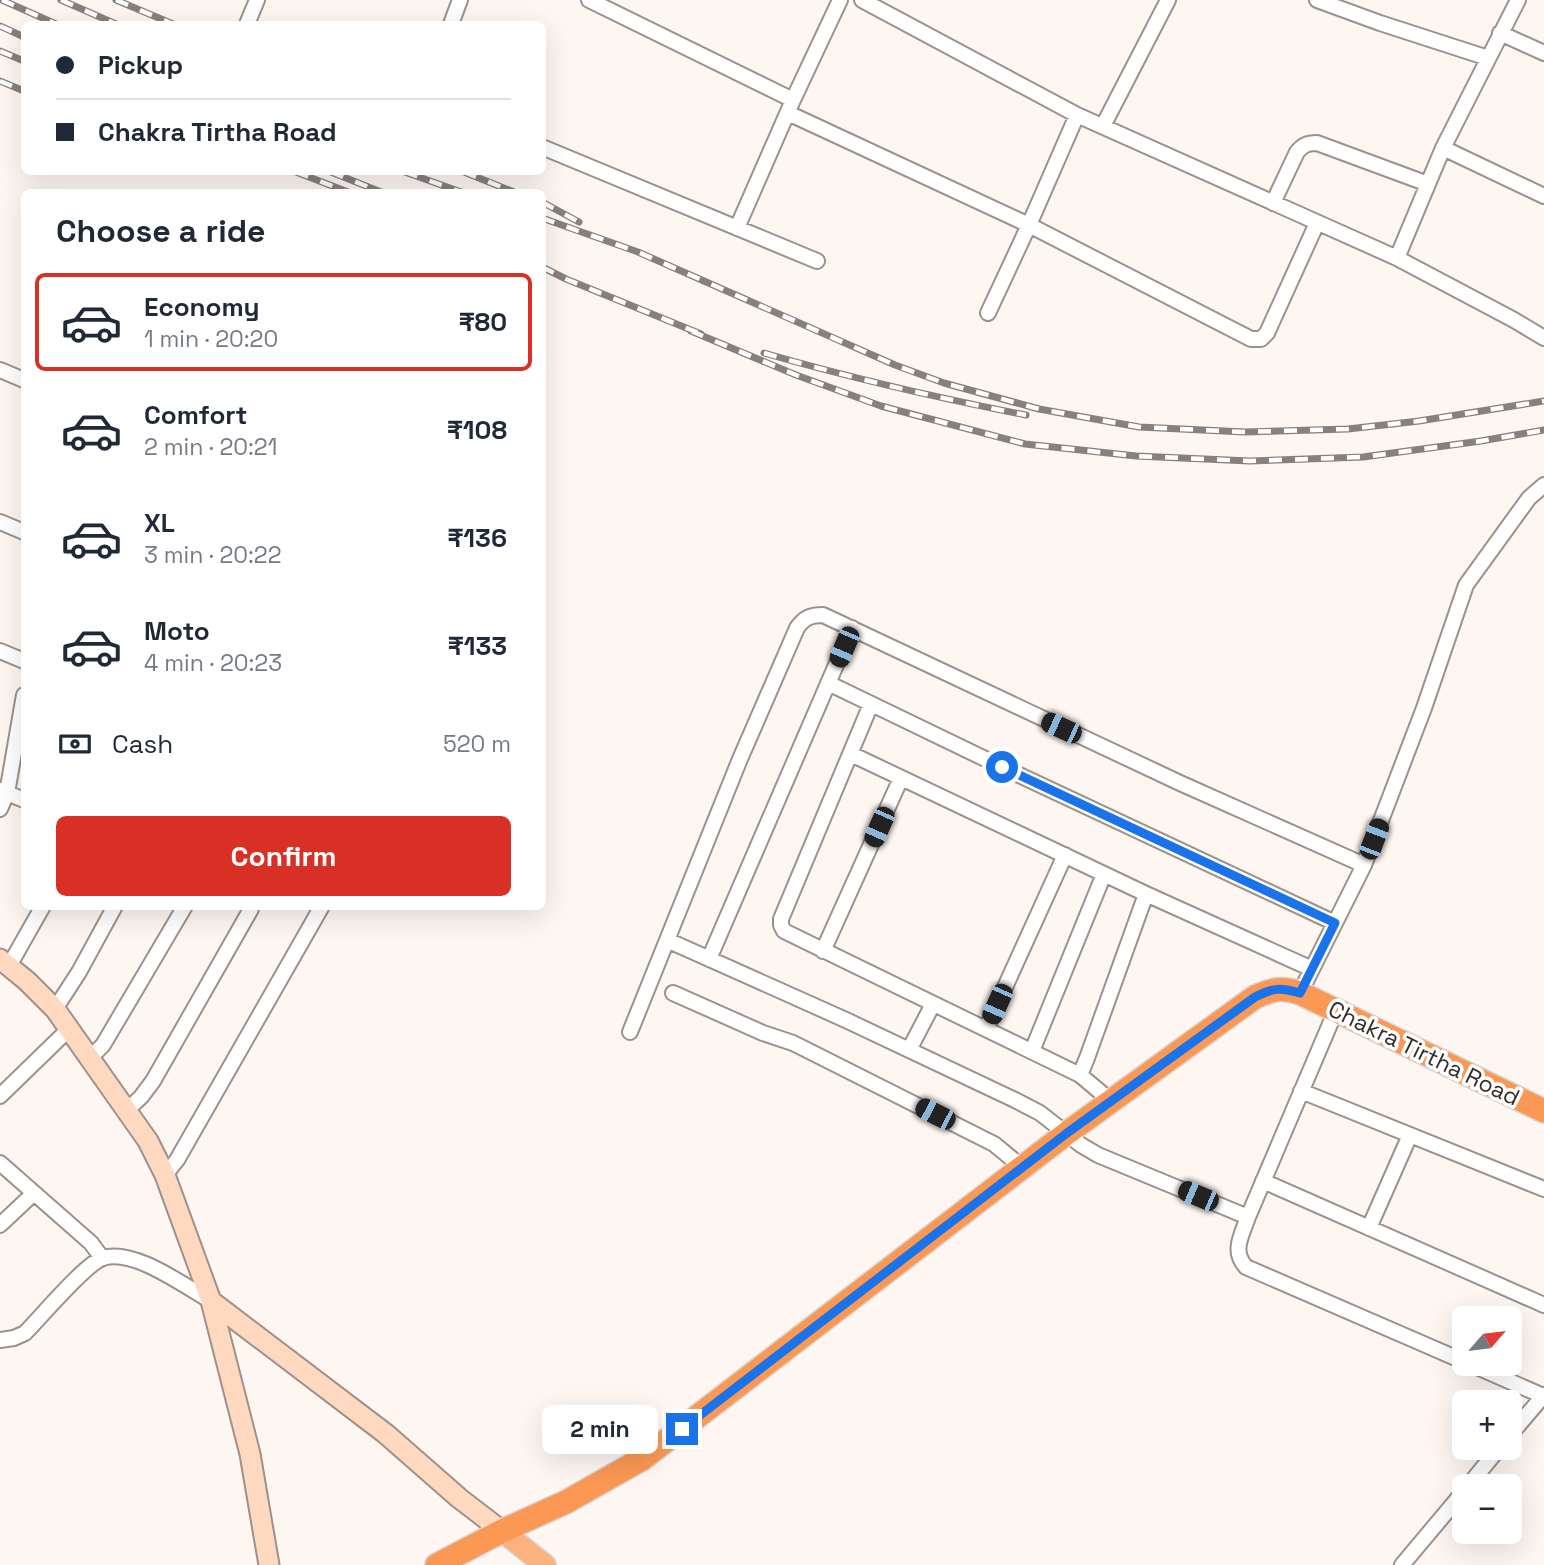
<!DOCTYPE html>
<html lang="en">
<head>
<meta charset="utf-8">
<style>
	:root { --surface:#fff; --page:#f6f6f7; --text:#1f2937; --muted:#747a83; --line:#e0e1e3; --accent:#d93025 }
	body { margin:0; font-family:"Space Grotesk",sans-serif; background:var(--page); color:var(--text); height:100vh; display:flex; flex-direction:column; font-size:26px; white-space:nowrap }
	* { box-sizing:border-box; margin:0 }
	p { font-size:23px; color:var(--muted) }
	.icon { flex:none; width:38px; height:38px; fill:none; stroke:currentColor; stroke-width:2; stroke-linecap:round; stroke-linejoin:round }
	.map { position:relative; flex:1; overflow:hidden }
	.drawer { position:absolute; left:21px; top:189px; width:525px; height:721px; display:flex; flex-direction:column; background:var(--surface); border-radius:10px; box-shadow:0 7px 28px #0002 }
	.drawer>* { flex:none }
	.top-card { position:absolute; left:21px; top:21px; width:525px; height:154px; border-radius:10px; box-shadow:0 7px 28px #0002; display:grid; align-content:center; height:154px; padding:0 35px; background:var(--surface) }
	.needle { width:46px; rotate:62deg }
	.buttons { position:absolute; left:1452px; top:1306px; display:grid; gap:14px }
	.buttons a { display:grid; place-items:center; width:70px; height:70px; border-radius:10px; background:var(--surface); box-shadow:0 7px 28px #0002; font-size:35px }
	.end { position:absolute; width:32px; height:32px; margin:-16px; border:9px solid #1a73e8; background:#fff; box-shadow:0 0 0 4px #fff }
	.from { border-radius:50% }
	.bubble { position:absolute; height:49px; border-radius:10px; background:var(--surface); box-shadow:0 7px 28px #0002; font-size:23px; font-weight:700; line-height:49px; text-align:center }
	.car { position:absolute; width:21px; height:42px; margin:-21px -10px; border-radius:9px; box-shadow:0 0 5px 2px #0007; background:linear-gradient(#222 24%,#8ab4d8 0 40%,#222 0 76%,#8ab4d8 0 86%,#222 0) }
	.top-card b { display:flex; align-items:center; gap:24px; height:66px; font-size:26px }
	.top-card b+b { border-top:2px solid var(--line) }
	.top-card i { width:18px; height:18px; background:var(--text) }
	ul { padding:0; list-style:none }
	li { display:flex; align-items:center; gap:21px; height:98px; margin:0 14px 10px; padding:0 21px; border:4px solid transparent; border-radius:10px }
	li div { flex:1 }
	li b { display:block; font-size:26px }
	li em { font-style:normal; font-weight:700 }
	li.on { border-color:var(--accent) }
	li>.icon { width:63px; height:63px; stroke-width:1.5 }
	h2 { padding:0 35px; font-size:32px; line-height:84px }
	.pay { display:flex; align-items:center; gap:18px; height:77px; padding:0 35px; font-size:26px }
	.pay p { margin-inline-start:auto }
	.primary-button { display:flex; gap:14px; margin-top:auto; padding:14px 35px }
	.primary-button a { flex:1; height:80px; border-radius:10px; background:var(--accent); color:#fff; font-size:28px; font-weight:700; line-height:80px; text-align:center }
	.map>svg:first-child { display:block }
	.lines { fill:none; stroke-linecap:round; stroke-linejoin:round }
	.minor-casing { stroke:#9e918b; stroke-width:18 }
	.secondary-casing { stroke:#9e918b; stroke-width:23 }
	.primary-casing { stroke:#d6d5d5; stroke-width:24 }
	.trunk-casing { stroke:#d6d5d5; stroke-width:26 }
	.minor { stroke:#fff; stroke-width:14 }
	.secondary { stroke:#fed9bf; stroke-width:19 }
	.primary { stroke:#fcb27f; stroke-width:21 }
	.trunk { stroke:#fb9854; stroke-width:23 }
	.rail-casing { stroke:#87817d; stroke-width:7 }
	.rail { stroke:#fff; stroke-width:4.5; stroke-dasharray:13; stroke-linecap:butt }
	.route { stroke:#1a73e8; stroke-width:9 }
	.labels { text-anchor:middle; stroke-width:7; stroke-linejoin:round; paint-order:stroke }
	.street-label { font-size:23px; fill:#332e2b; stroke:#fff }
</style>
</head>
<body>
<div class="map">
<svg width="1544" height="1565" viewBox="0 0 1544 1565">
	<rect width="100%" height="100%" fill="#fef6f1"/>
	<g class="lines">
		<!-- minor casing -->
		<g class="minor-casing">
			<path id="minor" d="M 589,0 L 793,100
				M 862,0 L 1077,115 L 1397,258 L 1514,320 L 1544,338
				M 1317,0 L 1380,23 L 1488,58
				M 247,24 L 257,0
				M 451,24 L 460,0
				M 1500,33 L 1544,53
				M 788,113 L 1029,225 L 1251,339 L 1261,339 L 1267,333 L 1317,223
				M 1103,126 L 1168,0
				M 542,147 L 817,261
				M 1443,148 L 1544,196
				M 1273,203 L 1297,152 C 1303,145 1307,143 1317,143 L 1428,184
				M 737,228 L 793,100 L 840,0
				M 1397,258 L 1443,148 L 1518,0
				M 988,313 L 1029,225 L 1077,115
				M 0,370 L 24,380
				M 0,522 L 24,532
				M 0,651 L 24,661
				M 828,683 L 1002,767 L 1335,923
				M 871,704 L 781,919 L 781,925 L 784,931 L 1080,1075 L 1111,1101
				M 851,754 L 1146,894 L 1312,969
				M 0,790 L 24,800
				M 0,809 L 7,793 L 24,695
				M 667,940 L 848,1021 L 1015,1100 L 1040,1113 L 1081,1145 L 1098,1155 L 1248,1217
				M 823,951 L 901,778
				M 709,959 L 852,628
				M 9,966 L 43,906
				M 673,993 L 763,1033 L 793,1043 L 982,1138 L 994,1144 L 1022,1167
				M 1300,993 L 1364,865 L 1424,708 L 1466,585 L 1529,498 L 1544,485
				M 55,1009 L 79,972 L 115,906
				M 1336,1010 L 1248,1217 C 1242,1235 1231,1251 1246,1267 L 1465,1362
				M 986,1029 L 1065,855
				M 630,1032 L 740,759 L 797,628 C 804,618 810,615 823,615 L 1180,783 L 1364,865
				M 909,1050 L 933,1004
				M 1032,1051 L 1104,874
				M 90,1058 L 103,1045 L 116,1023 L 185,906
				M 1080,1075 L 1087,1058 L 1146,894
				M 1301,1091 L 1544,1189
				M 0,1096 L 69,1029
				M 126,1111 L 141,1097 L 153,1081 L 251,909
				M 0,1163 L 91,1243 L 102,1258
				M 165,1175 L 177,1160 L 322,906
				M 1263,1181 L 1544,1305
				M 0,1225 L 34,1193
				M 1369,1228 L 1410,1135
				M 0,1340 L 14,1338 L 25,1333 C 41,1317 86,1263 103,1258 C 134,1248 184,1286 211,1301
				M 1468,1363 L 1543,1396
				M 1510,1435 L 1544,1395
				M 1468,1486 L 1500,1447
				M 1402,1565 L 1465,1490"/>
		</g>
		<!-- secondary casing -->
		<g class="secondary-casing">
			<path id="secondary" d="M 0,959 L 27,981 L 55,1009 L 148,1141 L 165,1175 L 211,1301 L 250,1454 L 269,1565
				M 211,1301 L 386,1434 L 459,1498 L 502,1531"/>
		</g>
		<!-- primary casing -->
		<g class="primary-casing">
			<path id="primary" d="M 502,1531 L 545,1565"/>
		</g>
		<!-- trunk casing -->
		<g class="trunk-casing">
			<path id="trunk" d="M 437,1565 L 502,1531 L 566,1502 L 642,1459 L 1067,1133 L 1255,997 C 1273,989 1281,987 1300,993 L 1544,1111"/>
		</g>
		<!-- minor -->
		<use href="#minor" class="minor"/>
		<!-- secondary -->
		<use href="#secondary" class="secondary"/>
		<!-- primary -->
		<use href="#primary" class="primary"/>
		<!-- trunk -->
		<use href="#trunk" class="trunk"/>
		<!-- rail casing -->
		<g class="rail-casing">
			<path id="rail" d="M 2,0 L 56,24
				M 61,0 L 116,24
				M 116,0 L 173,24
				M 0,26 L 24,37
				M 0,51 L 24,61
				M 0,81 L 24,91
				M 296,172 L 348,192
				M 331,172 L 381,192
				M 405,172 L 461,192
				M 464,172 L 514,192
				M 542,202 L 579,222
				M 542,218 L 638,252 L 895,365 L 944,383 L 1039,409 L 1139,427 L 1245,432 L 1348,429 L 1419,421 L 1544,401
				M 542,267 L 566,279 L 701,334
				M 691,331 L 796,375 L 881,406 L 1025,444 L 1136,456 L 1250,461 L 1363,457 L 1481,441 L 1544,430
				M 764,353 C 851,378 938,398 1026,415"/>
		</g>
		<!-- rail -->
		<use href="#rail" class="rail"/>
	</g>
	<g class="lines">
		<!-- route -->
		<path class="route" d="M 682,1429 L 1067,1133 L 1255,997 C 1273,988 1280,987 1300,993 L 1335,923 L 1002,767"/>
	</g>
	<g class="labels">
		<!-- street labels -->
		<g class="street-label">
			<text transform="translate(1424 1053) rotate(26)" y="8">Chakra Tirtha Road</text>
		</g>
	</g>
</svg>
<div class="buttons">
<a><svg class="needle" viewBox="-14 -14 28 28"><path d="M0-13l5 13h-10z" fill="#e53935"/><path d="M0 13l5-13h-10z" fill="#747a83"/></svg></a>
<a>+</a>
<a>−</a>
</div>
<i class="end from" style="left:1002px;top:767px"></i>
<i class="end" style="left:682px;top:1429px"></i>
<div class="bubble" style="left:542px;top:1405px;width:116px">2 min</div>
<i class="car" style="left:844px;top:647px;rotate:203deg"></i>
<i class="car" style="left:1061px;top:728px;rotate:295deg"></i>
<i class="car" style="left:879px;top:827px;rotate:204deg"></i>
<i class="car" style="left:1374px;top:839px;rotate:21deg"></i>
<i class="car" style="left:997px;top:1004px;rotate:204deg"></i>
<i class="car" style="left:935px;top:1114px;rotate:297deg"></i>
<i class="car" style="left:1198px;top:1196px;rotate:293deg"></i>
<div class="top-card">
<b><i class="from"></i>Pickup</b>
<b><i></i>Chakra Tirtha Road</b>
</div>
<section class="drawer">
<h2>Choose a ride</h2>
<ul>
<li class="on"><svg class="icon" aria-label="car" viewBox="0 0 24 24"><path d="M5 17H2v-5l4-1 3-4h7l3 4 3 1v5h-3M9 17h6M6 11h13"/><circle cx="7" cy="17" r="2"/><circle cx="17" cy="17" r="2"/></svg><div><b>Economy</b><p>1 min · 20:20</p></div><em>₹80</em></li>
<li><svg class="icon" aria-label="car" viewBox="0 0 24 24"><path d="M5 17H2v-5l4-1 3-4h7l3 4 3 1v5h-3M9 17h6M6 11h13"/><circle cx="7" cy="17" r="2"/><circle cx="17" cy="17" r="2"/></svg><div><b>Comfort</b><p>2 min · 20:21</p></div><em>₹108</em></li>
<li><svg class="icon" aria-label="car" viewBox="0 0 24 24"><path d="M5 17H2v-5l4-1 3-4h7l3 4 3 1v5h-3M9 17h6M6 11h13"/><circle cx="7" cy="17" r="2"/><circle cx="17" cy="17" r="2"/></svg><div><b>XL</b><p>3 min · 20:22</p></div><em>₹136</em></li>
<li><svg class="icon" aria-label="car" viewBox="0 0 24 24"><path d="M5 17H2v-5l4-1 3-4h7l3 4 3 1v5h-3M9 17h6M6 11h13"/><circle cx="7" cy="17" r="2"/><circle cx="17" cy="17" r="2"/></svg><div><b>Moto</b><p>4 min · 20:23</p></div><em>₹133</em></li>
</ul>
<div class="pay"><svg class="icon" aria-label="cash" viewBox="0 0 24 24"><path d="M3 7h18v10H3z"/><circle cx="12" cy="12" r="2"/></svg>Cash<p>520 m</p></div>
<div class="primary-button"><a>Confirm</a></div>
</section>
</div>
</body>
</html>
